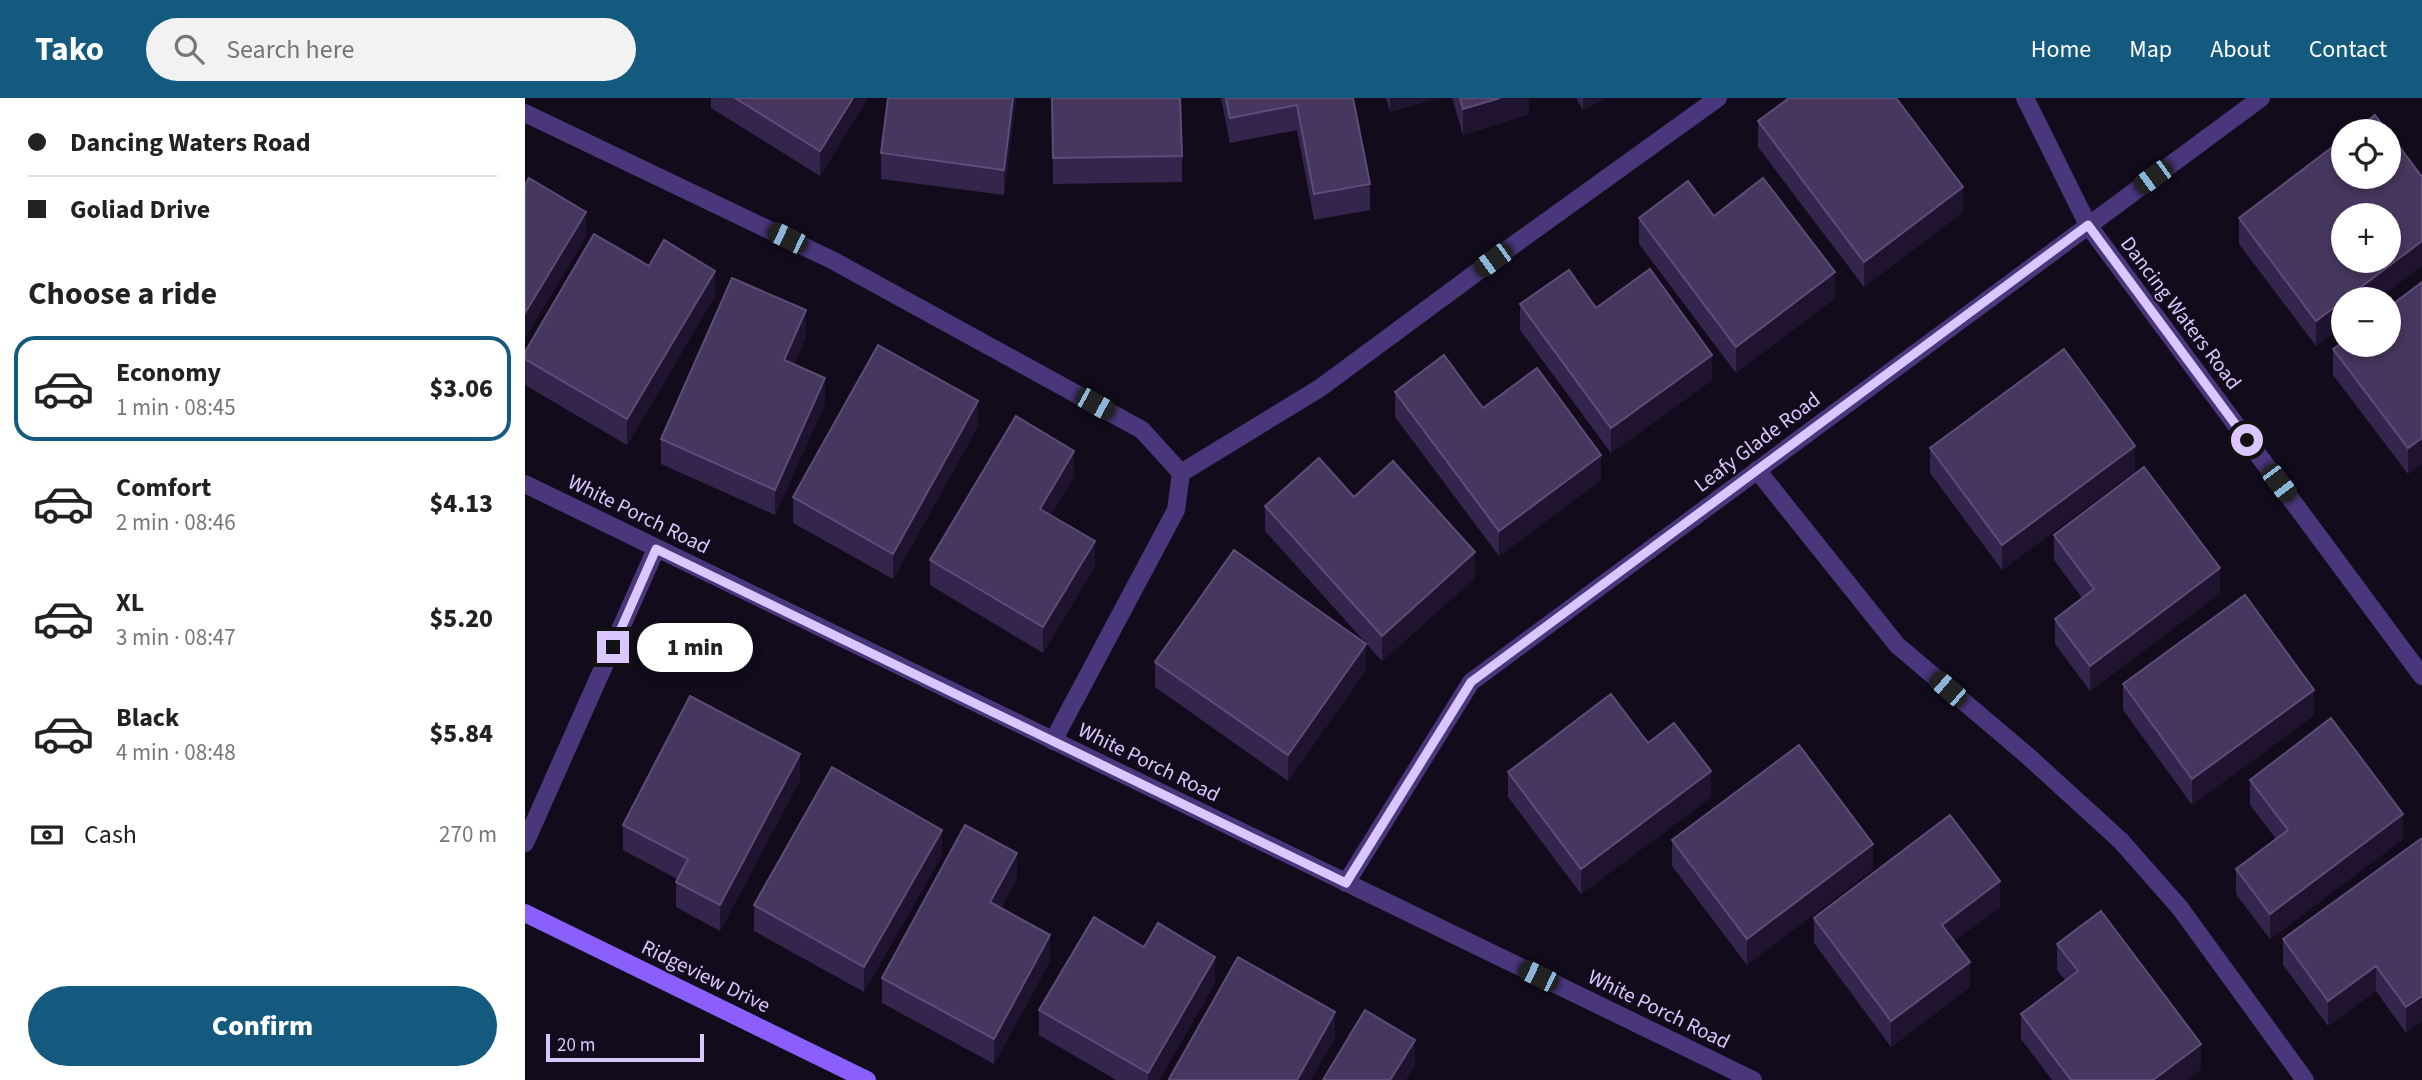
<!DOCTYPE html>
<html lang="en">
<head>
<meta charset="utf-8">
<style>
	:root { --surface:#fff; --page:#f2f2f2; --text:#222; --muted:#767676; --line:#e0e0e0; --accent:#14597e }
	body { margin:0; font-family:"Source Sans 3",sans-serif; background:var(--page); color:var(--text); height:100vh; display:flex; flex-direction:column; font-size:26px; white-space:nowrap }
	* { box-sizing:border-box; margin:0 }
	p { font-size:23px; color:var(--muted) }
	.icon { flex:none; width:38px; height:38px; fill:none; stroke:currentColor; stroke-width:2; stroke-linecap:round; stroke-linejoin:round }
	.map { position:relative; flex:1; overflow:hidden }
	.side { display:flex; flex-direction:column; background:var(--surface); width:525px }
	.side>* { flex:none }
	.banner { display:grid; align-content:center; height:154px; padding:0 28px; background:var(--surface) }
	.controls { position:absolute; left:1806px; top:21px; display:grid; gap:14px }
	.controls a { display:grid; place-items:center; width:70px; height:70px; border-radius:50%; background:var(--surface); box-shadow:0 4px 10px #0003; font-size:35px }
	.scale { position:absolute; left:21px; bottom:18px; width:158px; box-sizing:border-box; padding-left:7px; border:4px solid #dbc7ff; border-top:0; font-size:19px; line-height:24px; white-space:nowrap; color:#dbc7ff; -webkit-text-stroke:5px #120b1c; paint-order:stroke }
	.end { position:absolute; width:32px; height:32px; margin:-16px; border:9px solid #dbc7ff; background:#111; box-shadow:0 0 0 4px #111 }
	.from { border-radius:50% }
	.bubble { position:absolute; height:49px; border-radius:24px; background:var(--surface); box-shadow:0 4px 10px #0003; font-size:23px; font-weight:800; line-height:49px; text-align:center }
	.car { position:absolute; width:21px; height:42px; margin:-21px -10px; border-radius:9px; box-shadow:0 0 5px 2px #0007; background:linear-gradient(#222 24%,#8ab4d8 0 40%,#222 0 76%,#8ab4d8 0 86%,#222 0) }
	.banner b { display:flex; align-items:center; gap:24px; height:66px; font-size:26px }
	.banner b+b { border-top:2px solid var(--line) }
	.banner i { width:18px; height:18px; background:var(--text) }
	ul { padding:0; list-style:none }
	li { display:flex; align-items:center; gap:21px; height:105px; margin:0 14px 10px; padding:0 14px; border:4px solid transparent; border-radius:21px }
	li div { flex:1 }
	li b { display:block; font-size:26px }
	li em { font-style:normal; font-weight:800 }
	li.selected { border-color:var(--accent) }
	li>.icon { width:63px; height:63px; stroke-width:1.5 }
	h2 { padding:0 28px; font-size:32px; line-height:84px }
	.pay { display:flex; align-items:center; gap:18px; height:77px; padding:0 28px; font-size:26px }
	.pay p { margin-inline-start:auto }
	.button { display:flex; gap:14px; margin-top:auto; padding:14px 28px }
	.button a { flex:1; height:80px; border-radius:42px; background:var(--accent); color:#fff; font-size:28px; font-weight:800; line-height:80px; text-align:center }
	header { display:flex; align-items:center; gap:42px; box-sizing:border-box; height:98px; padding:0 35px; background:var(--accent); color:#fff }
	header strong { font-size:33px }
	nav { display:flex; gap:38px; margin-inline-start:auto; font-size:24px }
	.search { width:490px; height:63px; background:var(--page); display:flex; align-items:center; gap:18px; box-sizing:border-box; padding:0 24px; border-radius:38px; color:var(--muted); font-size:26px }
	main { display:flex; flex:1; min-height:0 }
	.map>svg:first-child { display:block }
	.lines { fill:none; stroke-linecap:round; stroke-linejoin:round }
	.lane { stroke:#4a367b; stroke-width:18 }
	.street { stroke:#4a367b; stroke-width:18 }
	.secondary { stroke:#8b5ffe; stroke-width:18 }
	.wall { fill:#35244b }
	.shaded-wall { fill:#201330 }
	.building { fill:#47365e; stroke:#5e4c77; stroke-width:2; fill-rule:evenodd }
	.route { stroke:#dbc7ff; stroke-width:9 }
	.labels { text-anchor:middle; stroke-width:5; stroke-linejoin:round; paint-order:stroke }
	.street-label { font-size:21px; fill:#dbc7ff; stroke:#120b1c }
</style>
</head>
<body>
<header>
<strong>Tako</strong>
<div class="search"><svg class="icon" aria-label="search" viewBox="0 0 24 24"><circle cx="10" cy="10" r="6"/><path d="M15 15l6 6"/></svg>Search here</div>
<nav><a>Home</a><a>Map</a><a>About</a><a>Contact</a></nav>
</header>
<main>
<section class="side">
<div class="banner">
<b><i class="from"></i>Dancing Waters Road</b>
<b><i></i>Goliad Drive</b>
</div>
<h2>Choose a ride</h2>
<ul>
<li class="selected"><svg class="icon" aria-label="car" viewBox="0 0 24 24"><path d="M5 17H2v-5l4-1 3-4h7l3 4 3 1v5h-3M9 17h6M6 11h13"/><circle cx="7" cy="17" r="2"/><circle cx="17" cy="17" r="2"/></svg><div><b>Economy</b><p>1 min · 08:45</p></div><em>$3.06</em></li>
<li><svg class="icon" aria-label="car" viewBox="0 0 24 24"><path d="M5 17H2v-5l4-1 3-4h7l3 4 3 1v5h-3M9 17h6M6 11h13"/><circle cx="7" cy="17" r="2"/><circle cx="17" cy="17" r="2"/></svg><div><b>Comfort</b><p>2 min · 08:46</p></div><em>$4.13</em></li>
<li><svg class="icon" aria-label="car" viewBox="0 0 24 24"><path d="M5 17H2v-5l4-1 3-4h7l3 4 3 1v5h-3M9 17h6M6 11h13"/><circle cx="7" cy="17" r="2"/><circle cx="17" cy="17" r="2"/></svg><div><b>XL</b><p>3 min · 08:47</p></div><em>$5.20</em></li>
<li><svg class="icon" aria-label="car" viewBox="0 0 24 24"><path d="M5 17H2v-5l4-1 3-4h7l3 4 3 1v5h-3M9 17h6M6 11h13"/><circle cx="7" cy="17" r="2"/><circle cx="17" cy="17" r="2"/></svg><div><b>Black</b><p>4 min · 08:48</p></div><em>$5.84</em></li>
</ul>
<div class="pay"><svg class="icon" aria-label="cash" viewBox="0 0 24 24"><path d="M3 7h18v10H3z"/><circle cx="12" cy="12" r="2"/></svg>Cash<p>270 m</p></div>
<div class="button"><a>Confirm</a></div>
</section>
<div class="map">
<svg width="1897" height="982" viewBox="0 0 1897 982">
	<rect width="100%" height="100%" fill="#120b1c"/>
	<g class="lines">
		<!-- lane -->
		<path class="lane" d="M 0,15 L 309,163 L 617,332 L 656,375 L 651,412 L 528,643
			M 1232,372 L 1372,547 L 1504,659 L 1596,743 L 1655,810 L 1780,982
			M 656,375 L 795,290 L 990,146 L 1193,0"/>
		<!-- street -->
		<path class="street" d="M 1500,0 L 1563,127 L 1897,578
			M 0,386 L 1228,982
			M 0,745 L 131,451
			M 821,785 L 946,584 L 1736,0"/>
		<!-- secondary -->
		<path class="secondary" d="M 0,815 L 342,982"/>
	</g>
	<!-- wall -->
	<path class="wall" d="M 186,0 L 343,0 L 295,78 L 186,10 Z
		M 363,0 L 491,0 L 479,97 L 356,81 L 356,55 Z
		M 527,0 L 657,58 L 657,84 L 528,86 Z
		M 696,0 L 828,0 L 845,86 L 845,112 L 789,122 L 772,32 L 705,45 Z
		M 861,0 L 912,0 L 865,14 Z
		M 927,0 L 1004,0 L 1004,16 L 938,37 Z
		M 1051,0 L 1080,0 L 1058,12 Z
		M 1233,23 L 1438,114 L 1339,189 L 1233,49 Z
		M 1189,118 L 1310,200 L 1211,275 L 1114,146 L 1114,120 Z
		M 1714,120 L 1818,201 L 1818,228 L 1791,248 L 1714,146 Z
		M 124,168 L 190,198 L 102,347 L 0,287 L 0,254 Z
		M 1897,184 L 1897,365 L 1883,376 L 1808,277 L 1808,251 Z
		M 995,206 L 1071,210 L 1187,282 L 1086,355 L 995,232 Z
		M 281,238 L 269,266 L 300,305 L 250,417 L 136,366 L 136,341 Z
		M 870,294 L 958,310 L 1076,382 L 974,458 L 870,319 Z
		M 453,328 L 368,481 L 268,425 L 268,399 Z
		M 1405,350 L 1610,373 L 1477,472 L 1405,375 Z
		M 549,378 L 526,417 L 570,468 L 518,555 L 405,487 L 405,462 Z
		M 829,399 L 950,480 L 857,563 L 740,433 L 740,408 Z
		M 1529,437 L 1695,495 L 1565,593 L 1530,546 L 1530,521 L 1557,500 L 1529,462 Z
		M 630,564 L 841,572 L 763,683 L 630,589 Z
		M 1598,586 L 1789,617 L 1667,707 L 1598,612 Z
		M 983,674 L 1186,699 L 1056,796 L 983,699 Z
		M 275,682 L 195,833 L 151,809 L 151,784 L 152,781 L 98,752 L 98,727 Z
		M 1725,682 L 1878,741 L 1745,841 L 1711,796 L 1711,771 L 1751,741 L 1725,707 Z
		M 1897,740 L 1881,935 L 1851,893 L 1803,928 L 1758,867 L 1758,841 Z
		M 1147,742 L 1348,771 L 1222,867 L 1147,768 Z
		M 417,757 L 339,894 L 229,833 L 229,807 Z
		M 492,780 L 476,810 L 525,863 L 469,966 L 357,905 L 357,880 Z
		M 1475,809 L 1429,843 L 1445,889 L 1366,949 L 1289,845 L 1289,820 Z
		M 1532,846 L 1676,971 L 1661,982 L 1527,982 L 1496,941 L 1496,916 L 1540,882 L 1532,872 Z
		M 619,849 L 690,885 L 634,982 L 591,982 L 514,937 L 514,912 Z"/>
	<!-- shaded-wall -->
	<path class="shaded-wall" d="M 328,0 L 343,0 L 295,78 L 295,53 Z
		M 488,0 L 491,0 L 479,97 L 479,72 Z
		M 865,0 L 912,0 L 865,14 Z
		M 975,0 L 1004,0 L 1004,16 L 938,37 L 938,11 Z
		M 1058,0 L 1080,0 L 1058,12 Z
		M 1438,89 L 1438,114 L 1339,189 L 1339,164 Z
		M 61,114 L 61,139 L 0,241 L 0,215 Z
		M 1897,143 L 1897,168 L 1853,201 L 1820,201 Z
		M 190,173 L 190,198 L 102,347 L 102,321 Z
		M 1310,174 L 1310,200 L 1211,275 L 1211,249 Z
		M 1818,202 L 1818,228 L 1791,248 L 1791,223 Z
		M 281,212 L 281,238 L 259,287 L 259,262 Z
		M 1187,257 L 1187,282 L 1086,355 L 1086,330 Z
		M 300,280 L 300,305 L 250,417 L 250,392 Z
		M 453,303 L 453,328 L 368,481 L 368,456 Z
		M 1897,340 L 1897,365 L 1883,376 L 1883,350 Z
		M 1610,348 L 1610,373 L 1477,472 L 1477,447 Z
		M 549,353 L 549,378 L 515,436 L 515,411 Z
		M 1076,357 L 1076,382 L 974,458 L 974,433 Z
		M 570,443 L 570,468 L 518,555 L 518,529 Z
		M 950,454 L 950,480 L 857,563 L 857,538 Z
		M 1695,470 L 1695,495 L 1565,593 L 1565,568 Z
		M 841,546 L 841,572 L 763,683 L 763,657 Z
		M 1789,592 L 1789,617 L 1667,707 L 1667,681 Z
		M 275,656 L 275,682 L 195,833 L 195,807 Z
		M 1186,673 L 1186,699 L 1056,796 L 1056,771 Z
		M 1878,716 L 1878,741 L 1745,841 L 1745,816 Z
		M 417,732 L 417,757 L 339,894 L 339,869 Z
		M 1348,746 L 1348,771 L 1222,867 L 1222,841 Z
		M 492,755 L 492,780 L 465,830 L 465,804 Z
		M 1475,783 L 1475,809 L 1417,852 L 1417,827 Z
		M 525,837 L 525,863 L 469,966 L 469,941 Z
		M 690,859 L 690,885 L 634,982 L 623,982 L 623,975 Z
		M 1445,864 L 1445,889 L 1366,949 L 1366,923 Z
		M 1851,868 L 1851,893 L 1803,928 L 1803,903 Z
		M 1897,898 L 1897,923 L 1881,935 L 1881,909 Z
		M 810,914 L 810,940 L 786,982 L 772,982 Z
		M 890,942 L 890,967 L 881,982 L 865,982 Z
		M 1676,946 L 1676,971 L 1661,982 L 1628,982 Z"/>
	<!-- building -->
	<path class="building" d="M 210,0 L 328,0 L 295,53 Z
		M 363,0 L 488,0 L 479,72 L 356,55 Z
		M 527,0 L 655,0 L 657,58 L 528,60 Z
		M 701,0 L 828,0 L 845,86 L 789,96 L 772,7 L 705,20 Z
		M 935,0 L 975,0 L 938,11 Z
		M 1264,0 L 1371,0 L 1438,89 L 1339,164 L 1233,23 Z
		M 1850,17 L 1862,33 L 1829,33 Z
		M 1864,35 L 1897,79 L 1897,143 L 1791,223 L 1714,120 L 1818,41 L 1818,79 L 1864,79 ZM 1818,117 L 1864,117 L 1864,163 L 1818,163 Z
		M 4,80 L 61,114 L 0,215 L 0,87 Z
		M 1238,80 L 1310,174 L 1211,249 L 1114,120 L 1163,83 L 1189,118 Z
		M 69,136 L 124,168 L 139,142 L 190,173 L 102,321 L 0,261 L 0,254 Z
		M 1125,171 L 1187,257 L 1086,330 L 995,206 L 1044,172 L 1071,210 Z
		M 207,180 L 281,212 L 259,262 L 300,280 L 250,392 L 136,341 Z
		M 1897,184 L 1897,340 L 1883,350 L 1808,251 L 1818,244 L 1818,247 L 1864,247 L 1864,209 Z
		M 353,247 L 453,303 L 368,456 L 268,399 Z
		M 1539,251 L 1610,348 L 1477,447 L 1405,350 Z
		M 919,257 L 958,310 L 1012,270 L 1076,357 L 974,433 L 870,294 Z
		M 491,318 L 549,353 L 515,411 L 570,443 L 518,529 L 405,462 Z
		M 794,360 L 829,399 L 868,363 L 950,454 L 857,538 L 740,408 Z
		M 1619,369 L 1695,470 L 1565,568 L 1530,521 L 1569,491 L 1529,437 Z
		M 709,452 L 841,546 L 763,657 L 630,564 Z
		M 1720,497 L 1789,592 L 1667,681 L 1598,586 Z
		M 1086,596 L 1123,645 L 1149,625 L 1186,673 L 1056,771 L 983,674 Z
		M 165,598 L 275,656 L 195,807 L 151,784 L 163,761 L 98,727 Z
		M 1806,620 L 1878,716 L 1745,816 L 1711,771 L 1763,732 L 1725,682 Z
		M 1274,647 L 1348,746 L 1222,841 L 1147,742 Z
		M 307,669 L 417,732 L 339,869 L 229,807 Z
		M 1425,717 L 1475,783 L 1417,827 L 1445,864 L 1366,923 L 1289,820 Z
		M 440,727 L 492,755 L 465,804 L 525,837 L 469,941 L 357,880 Z
		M 1897,740 L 1897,898 L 1881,909 L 1851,868 L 1803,903 L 1758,841 Z
		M 1576,813 L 1676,946 L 1628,982 L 1546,982 L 1496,916 L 1553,873 L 1532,846 Z
		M 569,819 L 619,849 L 633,825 L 690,859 L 623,975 L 514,912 Z
		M 713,859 L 810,914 L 772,982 L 646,982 L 644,981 Z
		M 840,912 L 890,942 L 865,982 L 798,982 Z"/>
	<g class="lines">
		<!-- route -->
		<path class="route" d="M 88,549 L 131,451 L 821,785 L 946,584 L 1563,127 L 1722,342"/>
	</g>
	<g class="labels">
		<!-- street labels -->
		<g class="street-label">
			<text transform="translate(1656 215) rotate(53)" y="7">Dancing Waters Road</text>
			<text transform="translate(1232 344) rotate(-37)" y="7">Leafy Glade Road</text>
			<text transform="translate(114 416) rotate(26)" y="7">White Porch Road</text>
			<text transform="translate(624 664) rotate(26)" y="7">White Porch Road</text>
			<text transform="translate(181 878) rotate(26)" y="7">Ridgeview Drive</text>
			<text transform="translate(1134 911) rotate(26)" y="7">White Porch Road</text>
		</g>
	</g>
</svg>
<div class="controls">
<a><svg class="icon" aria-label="locate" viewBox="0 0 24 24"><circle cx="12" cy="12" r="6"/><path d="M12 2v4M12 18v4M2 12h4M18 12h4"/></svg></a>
<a>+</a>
<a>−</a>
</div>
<div class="scale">20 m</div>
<i class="end from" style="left:1722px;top:342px"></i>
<i class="end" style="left:88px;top:549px"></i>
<div class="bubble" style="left:112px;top:525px;width:116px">1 min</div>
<i class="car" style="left:1628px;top:79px;rotate:234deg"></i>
<i class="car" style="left:262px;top:140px;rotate:296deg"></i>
<i class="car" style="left:968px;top:162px;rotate:234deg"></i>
<i class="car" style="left:570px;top:306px;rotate:119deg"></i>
<i class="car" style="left:1754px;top:385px;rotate:143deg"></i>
<i class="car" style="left:1423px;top:591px;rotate:311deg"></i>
<i class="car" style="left:1013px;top:878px;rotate:296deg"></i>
</div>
</main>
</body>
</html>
